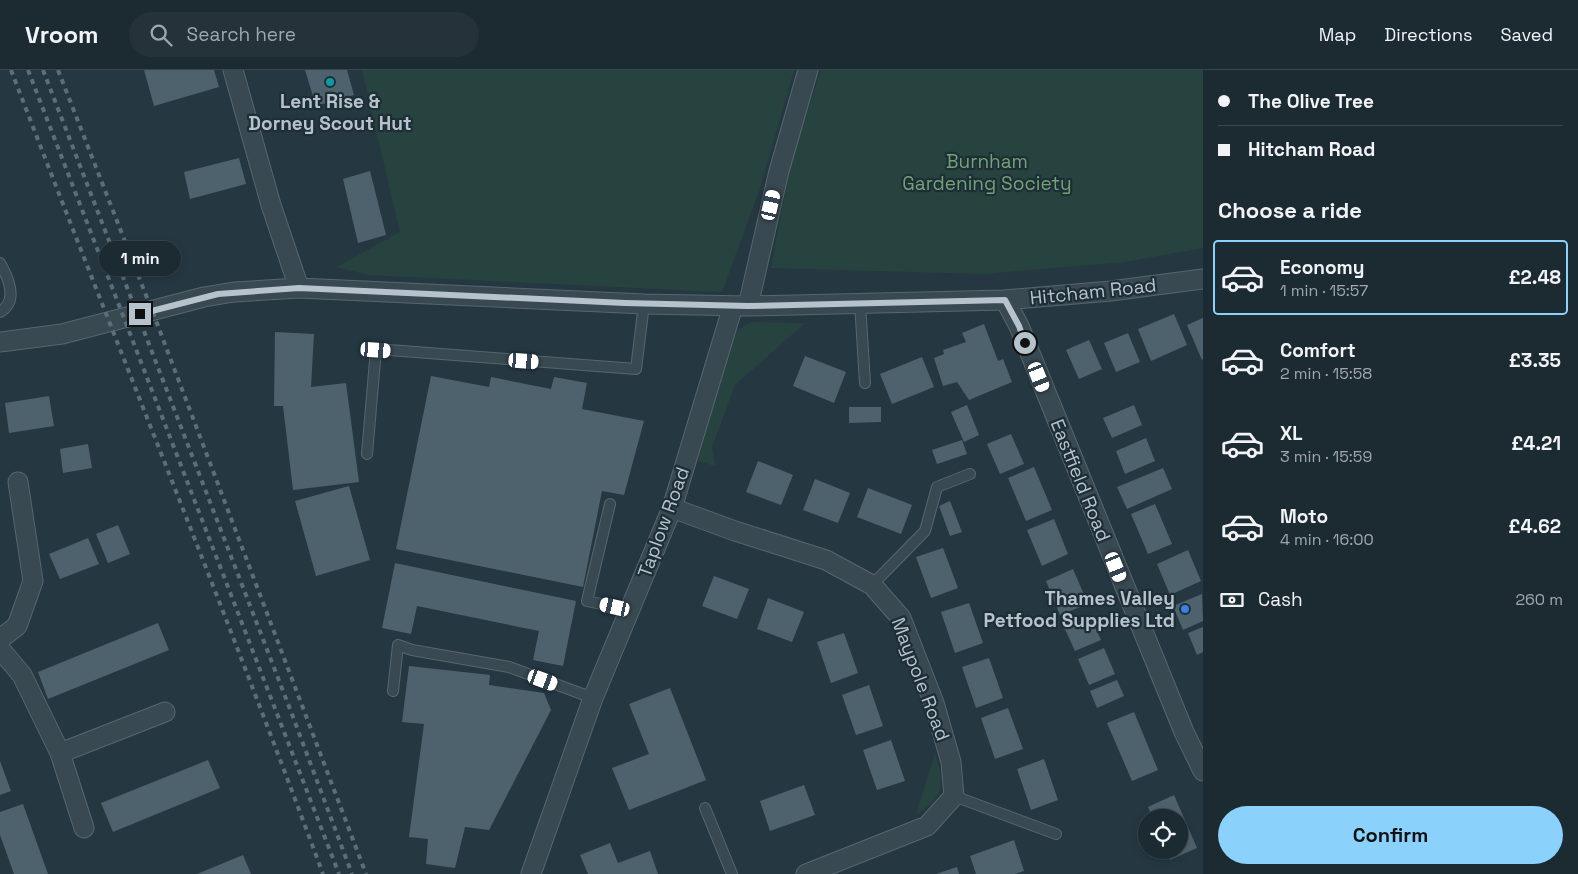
<!DOCTYPE html>
<html lang="en">
<head>
<meta charset="utf-8">
<style>
	:root { --surface:#1c2a32; --page:#25323a; --text:#f1f3f6; --muted:#a0a7ac; --line:#3a464d; --accent:#8ad1fc }
	body { margin:0; font-family:"Space Grotesk",sans-serif; background:var(--page); color:var(--text); height:100vh; display:flex; flex-direction:column; font-size:19px; white-space:nowrap }
	* { box-sizing:border-box; margin:0 }
	p { font-size:16px; color:var(--muted) }
	.icon { flex:none; width:28px; height:28px; fill:none; stroke:currentColor; stroke-width:2; stroke-linecap:round; stroke-linejoin:round }
	.map { position:relative; flex:1; overflow:hidden }
	.panel { display:flex; flex-direction:column; background:var(--surface); width:375px }
	.panel>* { flex:none }
	.hud { display:grid; align-content:center; height:110px; padding:0 15px; background:var(--surface) }
	.controls { position:absolute; left:1138px; top:739px; display:grid; gap:10px }
	.controls a { display:grid; place-items:center; width:50px; height:50px; border-radius:50%; background:var(--surface); box-shadow:0 2px 8px #0003,0 0 0 1px var(--line); font-size:25px }
	.end { position:absolute; width:22px; height:22px; margin:-11px; border:6px solid #b6c3cc; background:#111; box-shadow:0 0 0 2px #111 }
	.from { border-radius:50% }
	.bubble { position:absolute; height:35px; border-radius:18px; background:var(--surface); box-shadow:0 2px 8px #0003,0 0 0 1px var(--line); font-size:16px; font-weight:700; line-height:35px; text-align:center }
	.car { position:absolute; width:15px; height:30px; margin:-15px -8px; border-radius:6px; box-shadow:0 0 4px 1px #0007; background:linear-gradient(#fff 24%,#345 0 40%,#fff 0 76%,#345 0 86%,#fff 0) }
	.hud b { display:flex; align-items:center; gap:18px; height:48px; font-size:19px }
	.hud b+b { border-top:1px solid var(--line) }
	.hud i { width:12px; height:12px; background:var(--text) }
	ul { padding:0; list-style:none }
	li { display:flex; align-items:center; gap:15px; height:75px; margin:0 10px 8px; padding:0 5px; border:2px solid transparent; border-radius:5px }
	li div { flex:1 }
	li b { display:block; font-size:19px }
	li em { font-style:normal; font-weight:700 }
	li.on { border-color:var(--accent) }
	li>.icon { width:45px; height:45px; stroke-width:1.5 }
	h2 { padding:0 15px; font-size:22px; line-height:60px }
	.pay { display:flex; align-items:center; gap:12px; height:55px; padding:0 15px; font-size:19px }
	.pay p { margin-inline-start:auto }
	.cta { display:flex; gap:10px; margin-top:auto; padding:10px 15px }
	.cta a { flex:1; height:58px; border-radius:30px; background:var(--accent); color:#111; font-size:20px; font-weight:700; line-height:58px; text-align:center }
	header { display:flex; align-items:center; gap:30px; box-sizing:border-box; height:70px; padding:0 25px; background:var(--surface); border-bottom:1px solid var(--line) }
	header strong { font-size:24px }
	nav { display:flex; gap:28px; margin-inline-start:auto; font-size:18px }
	.search { width:350px; height:45px; background:var(--page); display:flex; align-items:center; gap:12px; box-sizing:border-box; padding:0 18px; border-radius:28px; color:var(--muted); font-size:19px }
	main { display:flex; flex:1; min-height:0 }
	.map>svg:first-child { display:block }
	.green { fill:#274340 }
	.building { fill:#4e626d }
	.lines { fill:none; stroke-linecap:round; stroke-linejoin:round }
	.lane-casing { stroke:#57666f; stroke-width:12 }
	.street-casing { stroke:#57666f; stroke-width:21 }
	.lane { stroke:#394952; stroke-width:10 }
	.street { stroke:#394952; stroke-width:19 }
	.rail { stroke:#5b6e79; stroke-width:4; stroke-dasharray:5 5; stroke-linecap:butt }
	.route { stroke:#b6c3cc; stroke-width:6 }
	.culture-dot { fill:#0f9aa8; stroke:#1e2e37; stroke-width:2 }
	.shop-dot { fill:#3f7fe0; stroke:#1e2e37; stroke-width:2 }
	.labels { text-anchor:middle; stroke-width:4.5; stroke-linejoin:round; paint-order:stroke }
	.poi-label { font-size:19px; font-weight:bold; fill:#b6c3cc; stroke:#1e2e37 }
	.park-label { font-size:19px; fill:#73a373; stroke:#1e2e37 }
	.street-label { font-size:19px; fill:#b6c3cc; stroke:#1e2e37 }
</style>
</head>
<body>
<header>
<strong>Vroom</strong>
<div class="search"><svg class="icon" aria-label="search" viewBox="0 0 24 24"><circle cx="10" cy="10" r="6"/><path d="M15 15l6 6"/></svg>Search here</div>
<nav><a>Map</a><a>Directions</a><a>Saved</a></nav>
</header>
<main>
<div class="map">
<svg width="1203" height="804" viewBox="0 0 1203 804">
	<rect width="100%" height="100%" fill="#253842"/>
	<!-- green -->
	<path class="green" d="M 362,0 L 794,0 L 759,121 L 722,222 L 369,205 L 337,197 L 400,162 Z
		M 821,0 L 1203,0 L 1203,178 L 1124,192 L 984,204 L 771,198 L 791,91 Z
		M 752,252 L 805,253 L 735,315 L 712,377 L 715,396 L 698,391 L 730,272 L 739,259 Z
		M 935,684 C 945,713 945,728 916,744 Z"/>
	<!-- building -->
	<path class="building" d="M 144,0 L 214,0 L 219,17 L 154,36 Z
		M 305,0 L 347,0 L 354,25 L 316,36 Z
		M 239,88 L 246,114 L 190,129 L 184,102 Z
		M 370,101 L 386,165 L 358,173 L 343,109 Z
		M 1174,244 L 1187,275 L 1151,291 L 1138,259 Z
		M 1203,248 L 1203,289 L 1202,290 L 1187,255 Z
		M 984,254 L 998,291 L 1003,289 L 1012,312 L 969,330 L 957,312 L 943,316 L 934,288 L 944,284 L 943,280 L 966,272 L 962,263 Z
		M 275,262 L 314,264 L 311,317 L 346,313 L 359,412 L 293,420 L 283,336 L 274,336 Z
		M 1128,263 L 1140,292 L 1116,302 L 1104,273 Z
		M 1089,270 L 1102,299 L 1079,309 L 1066,280 Z
		M 805,286 L 846,302 L 834,333 L 793,316 Z
		M 922,287 L 934,317 L 892,334 L 880,304 Z
		M 431,306 L 489,317 L 491,307 L 551,319 L 554,307 L 587,313 L 582,339 L 644,351 L 624,425 L 602,421 L 583,517 L 396,479 Z
		M 49,326 L 54,356 L 9,363 L 5,333 Z
		M 967,335 L 979,365 L 964,372 L 951,342 Z
		M 1134,335 L 1142,355 L 1112,368 L 1103,348 Z
		M 849,337 L 881,337 L 881,352 L 849,353 Z
		M 1011,364 L 1024,394 L 1000,404 L 987,374 Z
		M 1146,368 L 1155,391 L 1125,404 L 1116,381 Z
		M 962,370 L 967,384 L 937,394 L 932,380 Z
		M 88,374 L 92,398 L 63,403 L 60,379 Z
		M 758,391 L 793,405 L 781,435 L 746,422 Z
		M 1034,397 L 1052,440 L 1026,451 L 1008,408 Z
		M 1163,398 L 1172,419 L 1127,439 L 1117,417 Z
		M 815,409 L 850,423 L 838,453 L 803,440 Z
		M 349,416 L 370,490 L 316,506 L 295,431 Z
		M 868,418 L 912,435 L 901,464 L 857,447 Z
		M 950,431 L 962,462 L 950,466 L 939,436 Z
		M 1155,434 L 1172,474 L 1148,484 L 1131,444 Z
		M 1054,449 L 1068,484 L 1042,496 L 1027,460 Z
		M 118,455 L 130,484 L 108,493 L 96,464 Z
		M 88,468 L 99,494 L 60,509 L 49,484 Z
		M 943,478 L 958,518 L 931,528 L 916,487 Z
		M 1188,480 L 1201,511 L 1170,525 L 1157,494 Z
		M 395,493 L 576,531 L 563,596 L 533,590 L 539,561 L 417,536 L 411,564 L 382,558 Z
		M 1073,499 L 1088,534 L 1060,545 L 1046,511 Z
		M 714,506 L 749,519 L 737,549 L 702,536 Z
		M 1202,524 L 1203,551 L 1183,560 L 1173,536 Z
		M 768,528 L 804,542 L 792,572 L 757,559 Z
		M 969,533 L 983,573 L 955,583 L 941,542 Z
		M 1090,546 L 1101,570 L 1075,581 L 1064,557 Z
		M 158,553 L 169,580 L 48,629 L 38,602 Z
		M 1203,557 L 1203,582 L 1197,585 L 1188,563 Z
		M 844,563 L 858,603 L 831,613 L 817,572 Z
		M 1104,578 L 1115,604 L 1089,615 L 1078,589 Z
		M 989,588 L 1003,628 L 976,638 L 962,597 Z
		M 409,596 L 490,605 L 489,615 L 544,623 L 551,640 L 489,760 L 465,757 L 455,798 L 426,794 L 428,769 L 409,767 L 424,654 L 402,652 Z
		M 1117,610 L 1124,626 L 1097,638 L 1090,621 Z
		M 869,615 L 883,656 L 856,665 L 842,625 Z
		M 670,618 L 706,710 L 629,740 L 612,698 L 649,684 L 629,634 Z
		M 1008,638 L 1023,679 L 995,689 L 981,648 Z
		M 1134,642 L 1158,700 L 1132,711 L 1107,653 Z
		M 891,670 L 905,711 L 877,720 L 863,680 Z
		M 1044,689 L 1058,730 L 1031,740 L 1017,699 Z
		M 208,690 L 220,718 L 113,762 L 101,733 Z
		M 0,691 L 11,721 L 0,725 Z
		M 804,715 L 815,745 L 770,761 L 760,731 Z
		M 1174,725 L 1197,778 L 1170,790 L 1166,780 L 1179,780 L 1179,748 L 1153,748 L 1148,737 Z
		M 23,734 L 48,804 L 14,804 L 0,765 L 0,742 Z
		M 1014,770 L 1024,801 L 1015,804 L 976,804 L 970,786 Z
		M 610,773 L 618,793 L 650,781 L 658,804 L 588,804 L 580,785 Z
		M 243,785 L 251,804 L 197,804 Z
		M 957,797 L 959,804 L 936,804 Z"/>
	<g class="lines">
		<!-- lane casing -->
		<g class="lane-casing">
			<path id="lane" d="M 0,193 C 8,207 19,231 0,242
				M 860,233 L 865,313
				M 367,384 L 376,279 L 636,299 L 644,234
				M 610,434 L 587,531 L 630,540
				M 872,515 L 925,461 L 937,417 L 970,404
				M 393,621 L 398,575 L 412,580 L 509,597 L 593,628
				M 954,726 L 1056,764
				M 705,738 L 732,804"/>
		</g>
		<!-- street casing -->
		<g class="street-casing">
			<path id="street" d="M 233,0 L 271,135 L 299,218
				M 1005,230 L 1019,256 L 1184,662 L 1203,701
				M 748,236 L 779,101 L 808,0
				M 0,272 L 62,264 L 204,227 L 234,222 L 299,218 L 644,234 L 748,236 L 1005,230 L 1111,221 L 1203,209
				M 672,438 L 735,461 L 826,490 L 872,515 L 901,548 L 934,633 L 951,692 L 954,726 L 927,756 L 806,804
				M 0,569 L 17,556 L 33,511 L 18,412
				M 0,579 L 22,605 L 60,683 L 84,758
				M 60,683 L 165,642
				M 531,804 L 593,628 L 672,438 L 733,236"/>
		</g>
		<!-- lane -->
		<use href="#lane" class="lane"/>
		<!-- street -->
		<use href="#street" class="street"/>
		<!-- rail -->
		<path class="rail" d="M 11,0 C 114,268 223,534 323,804
			M 28,0 L 339,804
			M 43,0 L 290,639 L 352,804
			M 58,0 L 158,256 L 366,804"/>
	</g>
	<g class="lines">
		<!-- route -->
		<path class="route" d="M 140,244 L 218,224 L 299,218 L 625,233 L 748,236 L 1005,230 L 1019,256 L 1025,273"/>
	</g>
	<!-- markers -->
	<circle class="culture-dot" cx="330" cy="12" r="5"/>
	<circle class="shop-dot" cx="1185" cy="539" r="5"/>
	<g class="labels">
		<!-- poi labels -->
		<g class="poi-label">
			<text x="330" y="38">Lent Rise &amp;<tspan x="330" dy="22">Dorney Scout Hut</tspan></text>
			<text x="1175" y="535" text-anchor="end">Thames Valley<tspan x="1175" dy="22">Petfood Supplies Ltd</tspan></text>
		</g>
		<!-- park labels -->
		<g class="park-label">
			<text x="987" y="98">Burnham<tspan x="987" dy="22">Gardening Society</tspan></text>
		</g>
		<!-- street labels -->
		<g class="street-label">
			<text transform="translate(1093 221) rotate(-6)" y="7">Hitcham Road</text>
			<text transform="translate(1081 410) rotate(68)" y="7">Eastfield Road</text>
			<text transform="translate(663 452) rotate(-70)" y="7">Taplow Road</text>
			<text transform="translate(921 609) rotate(69)" y="7">Maypole Road</text>
		</g>
	</g>
</svg>
<div class="controls">
<a><svg class="icon" aria-label="locate" viewBox="0 0 24 24"><circle cx="12" cy="12" r="6"/><path d="M12 2v4M12 18v4M2 12h4M18 12h4"/></svg></a>
</div>
<i class="end from" style="left:1025px;top:273px"></i>
<i class="end" style="left:140px;top:244px"></i>
<div class="bubble" style="left:99px;top:171px;width:82px">1 min</div>
<i class="car" style="left:771px;top:135px;rotate:13deg"></i>
<i class="car" style="left:376px;top:280px;rotate:94deg"></i>
<i class="car" style="left:524px;top:291px;rotate:94deg"></i>
<i class="car" style="left:1039px;top:307px;rotate:158deg"></i>
<i class="car" style="left:1116px;top:497px;rotate:158deg"></i>
<i class="car" style="left:615px;top:537px;rotate:283deg"></i>
<i class="car" style="left:543px;top:610px;rotate:110deg"></i>
</div>
<section class="panel">
<div class="hud">
<b><i class="from"></i>The Olive Tree</b>
<b><i></i>Hitcham Road</b>
</div>
<h2>Choose a ride</h2>
<ul>
<li class="on"><svg class="icon" aria-label="car" viewBox="0 0 24 24"><path d="M5 17H2v-5l4-1 3-4h7l3 4 3 1v5h-3M9 17h6M6 11h13"/><circle cx="7" cy="17" r="2"/><circle cx="17" cy="17" r="2"/></svg><div><b>Economy</b><p>1 min · 15:57</p></div><em>£2.48</em></li>
<li><svg class="icon" aria-label="car" viewBox="0 0 24 24"><path d="M5 17H2v-5l4-1 3-4h7l3 4 3 1v5h-3M9 17h6M6 11h13"/><circle cx="7" cy="17" r="2"/><circle cx="17" cy="17" r="2"/></svg><div><b>Comfort</b><p>2 min · 15:58</p></div><em>£3.35</em></li>
<li><svg class="icon" aria-label="car" viewBox="0 0 24 24"><path d="M5 17H2v-5l4-1 3-4h7l3 4 3 1v5h-3M9 17h6M6 11h13"/><circle cx="7" cy="17" r="2"/><circle cx="17" cy="17" r="2"/></svg><div><b>XL</b><p>3 min · 15:59</p></div><em>£4.21</em></li>
<li><svg class="icon" aria-label="car" viewBox="0 0 24 24"><path d="M5 17H2v-5l4-1 3-4h7l3 4 3 1v5h-3M9 17h6M6 11h13"/><circle cx="7" cy="17" r="2"/><circle cx="17" cy="17" r="2"/></svg><div><b>Moto</b><p>4 min · 16:00</p></div><em>£4.62</em></li>
</ul>
<div class="pay"><svg class="icon" aria-label="cash" viewBox="0 0 24 24"><path d="M3 7h18v10H3z"/><circle cx="12" cy="12" r="2"/></svg>Cash<p>260 m</p></div>
<div class="cta"><a>Confirm</a></div>
</section>
</main>
</body>
</html>
